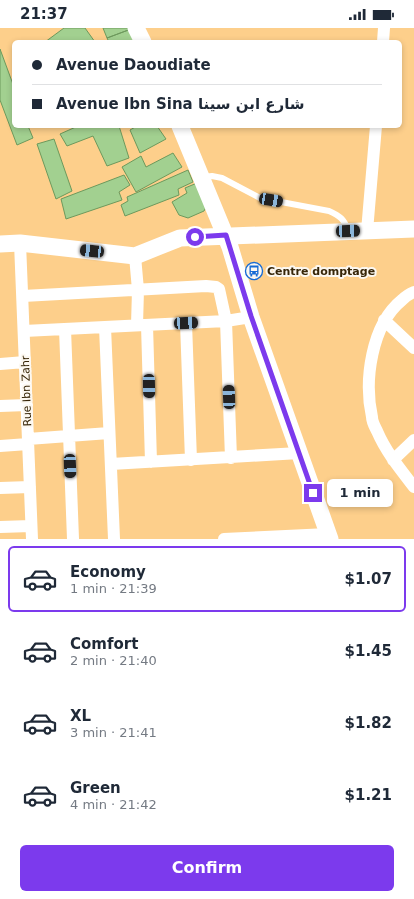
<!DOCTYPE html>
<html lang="en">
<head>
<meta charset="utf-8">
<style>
	:root { --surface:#fff; --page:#f2f2f3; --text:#1f2937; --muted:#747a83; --line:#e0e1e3; --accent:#7c3aed }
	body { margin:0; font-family:"DejaVu Sans",Vazirmatn,sans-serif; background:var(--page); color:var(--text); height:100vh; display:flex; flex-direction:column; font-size:15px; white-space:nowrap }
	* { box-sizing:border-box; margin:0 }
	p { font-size:13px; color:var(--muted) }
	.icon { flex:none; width:22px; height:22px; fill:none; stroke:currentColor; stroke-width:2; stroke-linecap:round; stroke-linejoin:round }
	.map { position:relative; height:511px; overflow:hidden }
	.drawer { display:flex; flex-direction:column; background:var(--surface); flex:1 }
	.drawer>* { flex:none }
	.top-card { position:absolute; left:12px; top:12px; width:390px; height:88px; border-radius:6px; box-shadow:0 2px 6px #0003; display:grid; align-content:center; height:88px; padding:0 20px; background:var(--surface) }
	.end { position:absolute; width:18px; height:18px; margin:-9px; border:5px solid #7c3aed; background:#fff; box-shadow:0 0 0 2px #fff }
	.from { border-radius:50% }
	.bubble { position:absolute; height:28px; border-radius:6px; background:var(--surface); box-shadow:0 2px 6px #0003; font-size:13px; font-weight:700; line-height:28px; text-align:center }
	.car { position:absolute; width:12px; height:24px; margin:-12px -6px; border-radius:5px; box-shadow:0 0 3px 1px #0007; background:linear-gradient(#222 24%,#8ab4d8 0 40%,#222 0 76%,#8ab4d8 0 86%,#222 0) }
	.top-card b { display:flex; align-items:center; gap:14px; height:38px; font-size:15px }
	.top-card b+b { border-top:1px solid var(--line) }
	.top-card i { width:10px; height:10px; background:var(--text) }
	ul { padding:7px 0 0; list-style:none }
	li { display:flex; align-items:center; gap:12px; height:66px; margin:0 8px 6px; padding:0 12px; border:2px solid transparent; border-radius:6px }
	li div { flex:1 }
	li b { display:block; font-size:15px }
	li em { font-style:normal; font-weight:700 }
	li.selected { border-color:var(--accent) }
	li>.icon { width:36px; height:36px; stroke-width:1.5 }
	.button { display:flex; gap:8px; margin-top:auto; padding:8px 20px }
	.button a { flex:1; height:46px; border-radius:6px; background:var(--accent); color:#fff; font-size:16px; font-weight:700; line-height:46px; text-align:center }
	.status { display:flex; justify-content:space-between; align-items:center; height:28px; padding:0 20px; background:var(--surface); direction:ltr }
	.status svg { height:11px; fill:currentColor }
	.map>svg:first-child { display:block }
	.building { fill:#a2d090; stroke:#6d995c }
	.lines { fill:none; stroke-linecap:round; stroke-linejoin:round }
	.lane { stroke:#fff; stroke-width:6 }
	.street { stroke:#fff; stroke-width:12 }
	.secondary { stroke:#fff; stroke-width:17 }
	.route { stroke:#7c3aed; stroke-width:5 }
	.labels { text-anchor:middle; stroke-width:4; stroke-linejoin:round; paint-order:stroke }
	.poi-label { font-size:11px; font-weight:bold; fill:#372608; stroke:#fcf8f1; text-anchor:start }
	.street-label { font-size:11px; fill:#372608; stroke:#fcf8f1 }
</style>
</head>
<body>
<div class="status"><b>21:37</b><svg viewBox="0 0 49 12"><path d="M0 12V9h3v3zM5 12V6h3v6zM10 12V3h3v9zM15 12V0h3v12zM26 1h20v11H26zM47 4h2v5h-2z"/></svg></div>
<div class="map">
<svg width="414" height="511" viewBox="0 0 414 511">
	<rect width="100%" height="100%" fill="#fdcf8b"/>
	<!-- building -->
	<path class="building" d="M 64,0 L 85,0 L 95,14 L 45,14 Z
		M 103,0 L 130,0 L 131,1 L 107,10 Z
		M 131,1 L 137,14 L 109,14 L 107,10 Z
		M 0,21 L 14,59 L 14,98 L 28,98 L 33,110 L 17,117 L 0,72 Z
		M 78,98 L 119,98 L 129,130 L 107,138 L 93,108 L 67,118 L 60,106 Z
		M 137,98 L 157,98 L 166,111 L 140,125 L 130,102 Z
		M 54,111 L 72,163 L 56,171 L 37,116 Z
		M 173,125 L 182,139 L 136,164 L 122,139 L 141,128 L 146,139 Z
		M 188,142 L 193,154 L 178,161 L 179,167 L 125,188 L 121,177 L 128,173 L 127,169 Z
		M 124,147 L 130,157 L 119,164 L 122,172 L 66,191 L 61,171 Z
		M 197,155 L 209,174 L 204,183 L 188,190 L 179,187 L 172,174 L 187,165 L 185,160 Z"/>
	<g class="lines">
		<!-- lane -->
		<path class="lane" d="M 203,149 L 212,148 L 222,150 L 260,170 L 329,183 C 340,188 344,191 348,202"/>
		<!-- street -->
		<path class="street" d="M 383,14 L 384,0
			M 367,203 L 376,98
			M 20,215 L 32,511
			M 135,228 L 138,262 L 137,297
			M 414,264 C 409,266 405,269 402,272 C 371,297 364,353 372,389 C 372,394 375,399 377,403 C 386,424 400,441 414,459
			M 23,268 L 206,258 L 216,259 L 219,261 L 226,293 L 231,430
			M 384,292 L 414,320
			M 186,295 L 191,432
			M 147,297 L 151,434
			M 105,299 L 114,511
			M 65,301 L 73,511
			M 24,303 L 226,293 L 251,289
			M 0,336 L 25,334
			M 0,378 L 27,377
			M 28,411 L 109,405
			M 0,418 L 28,416
			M 393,432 L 414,412
			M 111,436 L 299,425
			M 0,460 L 30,459
			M 0,499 L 31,498
			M 224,511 L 328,506"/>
		<!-- secondary -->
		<path class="secondary" d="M 136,0 L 143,14
			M 180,98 L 230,219 L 251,289 L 330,511
			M 0,216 L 20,215 L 135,228 L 180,210 L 414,201"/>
	</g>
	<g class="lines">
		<!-- route -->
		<path class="route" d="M 195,209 L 226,207 L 251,288 L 313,465"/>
	</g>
	<!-- icons -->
	<defs>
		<g id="bus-ring" transform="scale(0.9)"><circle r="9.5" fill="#fcf8f1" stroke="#176bd5" stroke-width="1.5"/><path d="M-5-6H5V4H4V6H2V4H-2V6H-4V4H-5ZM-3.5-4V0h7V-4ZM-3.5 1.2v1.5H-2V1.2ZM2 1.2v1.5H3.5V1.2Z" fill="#176bd5"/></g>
	</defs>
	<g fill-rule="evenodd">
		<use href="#bus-ring" x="254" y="243"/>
	</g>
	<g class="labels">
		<!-- poi labels -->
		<g class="poi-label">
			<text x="267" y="247">Centre domptage</text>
		</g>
		<!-- street labels -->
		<g class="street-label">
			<text transform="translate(26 363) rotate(-92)" y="4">Rue Ibn Zahr</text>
		</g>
	</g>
</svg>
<i class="end from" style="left:195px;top:209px"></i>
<i class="end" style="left:313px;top:465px"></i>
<div class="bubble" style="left:327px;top:451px;width:66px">1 min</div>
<i class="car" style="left:271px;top:172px;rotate:100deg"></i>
<i class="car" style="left:348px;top:203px;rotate:88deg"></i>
<i class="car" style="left:92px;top:223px;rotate:276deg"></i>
<i class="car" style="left:186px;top:295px;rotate:87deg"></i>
<i class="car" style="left:149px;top:358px;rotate:179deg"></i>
<i class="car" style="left:229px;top:369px;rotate:358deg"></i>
<i class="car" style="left:70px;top:438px;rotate:178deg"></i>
<div class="top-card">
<b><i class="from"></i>Avenue Daoudiate</b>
<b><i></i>Avenue Ibn Sina شارع ابن سينا</b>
</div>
</div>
<section class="drawer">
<ul>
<li class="selected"><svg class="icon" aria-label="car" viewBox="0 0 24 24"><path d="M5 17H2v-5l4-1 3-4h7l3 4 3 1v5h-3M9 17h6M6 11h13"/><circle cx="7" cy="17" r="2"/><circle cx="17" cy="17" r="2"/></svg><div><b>Economy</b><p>1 min · 21:39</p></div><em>$1.07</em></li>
<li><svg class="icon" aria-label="car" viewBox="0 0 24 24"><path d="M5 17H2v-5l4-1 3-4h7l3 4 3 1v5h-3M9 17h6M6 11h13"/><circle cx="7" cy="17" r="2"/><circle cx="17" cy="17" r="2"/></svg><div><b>Comfort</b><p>2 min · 21:40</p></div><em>$1.45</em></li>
<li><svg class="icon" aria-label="car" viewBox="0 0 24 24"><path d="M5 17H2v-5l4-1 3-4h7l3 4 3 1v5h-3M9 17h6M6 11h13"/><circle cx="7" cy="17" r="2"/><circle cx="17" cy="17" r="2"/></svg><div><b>XL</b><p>3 min · 21:41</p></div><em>$1.82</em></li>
<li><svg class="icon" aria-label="car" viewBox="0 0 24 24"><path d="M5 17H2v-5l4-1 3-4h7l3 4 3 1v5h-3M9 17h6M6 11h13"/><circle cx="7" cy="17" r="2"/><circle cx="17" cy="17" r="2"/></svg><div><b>Green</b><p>4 min · 21:42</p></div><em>$1.21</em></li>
</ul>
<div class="button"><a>Confirm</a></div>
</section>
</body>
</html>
